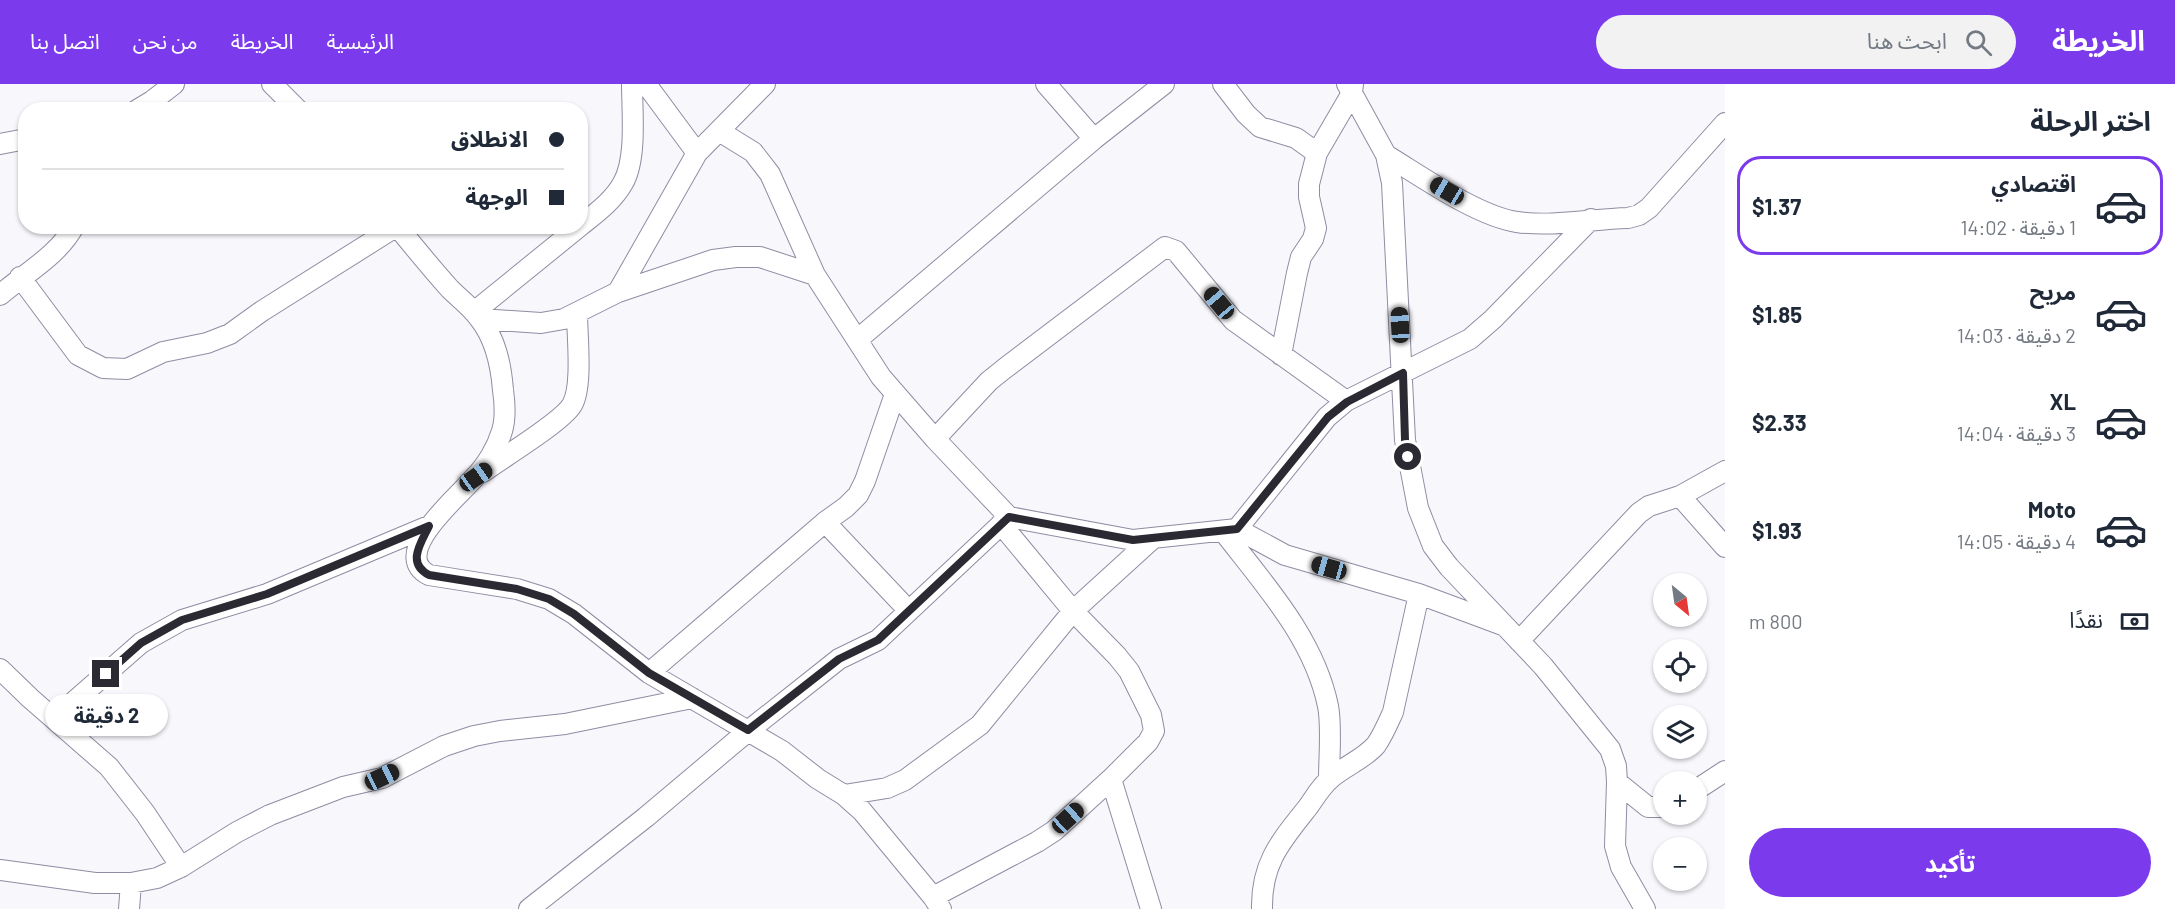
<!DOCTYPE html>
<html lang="ar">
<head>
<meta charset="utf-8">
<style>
	:root { --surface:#fff; --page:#f2f2f3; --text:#1f2937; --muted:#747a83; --line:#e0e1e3; --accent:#7c3aed }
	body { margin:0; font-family:Barlow,"Noto Sans Arabic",sans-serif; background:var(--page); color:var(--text); direction:rtl; height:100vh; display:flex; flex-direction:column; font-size:22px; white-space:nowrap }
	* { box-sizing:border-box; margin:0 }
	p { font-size:20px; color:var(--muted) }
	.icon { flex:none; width:33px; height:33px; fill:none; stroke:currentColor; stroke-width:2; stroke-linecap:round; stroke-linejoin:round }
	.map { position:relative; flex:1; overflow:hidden; direction:ltr }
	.panel { display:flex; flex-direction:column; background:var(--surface); width:450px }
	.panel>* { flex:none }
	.guide { position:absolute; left:18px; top:18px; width:570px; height:132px; border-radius:24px; box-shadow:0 2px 4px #0004; direction:rtl; display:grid; align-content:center; height:132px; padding:0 24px; background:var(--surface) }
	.needle { width:39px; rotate:151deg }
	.controls { position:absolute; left:1653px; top:489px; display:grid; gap:12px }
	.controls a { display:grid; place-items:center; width:54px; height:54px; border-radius:50%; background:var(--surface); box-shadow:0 2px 4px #0004; font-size:30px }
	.end { position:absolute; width:27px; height:27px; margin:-14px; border:8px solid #2b2a33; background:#fff; box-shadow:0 0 0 3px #fff }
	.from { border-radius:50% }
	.bubble { position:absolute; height:42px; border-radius:21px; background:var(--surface); box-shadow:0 2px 4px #0004; font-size:20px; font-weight:700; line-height:42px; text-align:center; direction:rtl }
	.car { position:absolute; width:18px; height:36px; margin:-18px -9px; border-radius:8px; box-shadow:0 0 4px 2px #0007; background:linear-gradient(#222 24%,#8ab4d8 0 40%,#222 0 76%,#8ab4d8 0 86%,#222 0) }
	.guide b { display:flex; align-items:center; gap:21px; height:57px; font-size:22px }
	.guide b+b { border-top:2px solid var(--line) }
	.guide i { width:15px; height:15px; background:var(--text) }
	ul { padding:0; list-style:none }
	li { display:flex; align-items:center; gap:18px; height:99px; margin:0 12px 9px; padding:0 12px; border:3px solid transparent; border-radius:24px }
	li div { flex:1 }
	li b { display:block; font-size:22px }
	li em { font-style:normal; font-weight:700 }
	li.on { border-color:var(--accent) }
	li>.icon { width:54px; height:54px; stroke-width:1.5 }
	h2 { padding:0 24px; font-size:27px; line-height:72px }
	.pay { display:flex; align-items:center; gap:15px; height:66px; padding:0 24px; font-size:22px }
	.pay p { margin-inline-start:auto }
	.button { display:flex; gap:12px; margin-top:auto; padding:12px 24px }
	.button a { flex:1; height:69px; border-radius:36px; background:var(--accent); color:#fff; font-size:24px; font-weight:700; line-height:69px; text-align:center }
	header { display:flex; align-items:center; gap:36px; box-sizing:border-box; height:84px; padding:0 30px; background:var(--accent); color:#fff }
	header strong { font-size:28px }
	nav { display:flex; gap:33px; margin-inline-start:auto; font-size:21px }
	.search { width:420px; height:54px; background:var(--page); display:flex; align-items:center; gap:15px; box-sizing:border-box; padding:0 21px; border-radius:33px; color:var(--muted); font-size:22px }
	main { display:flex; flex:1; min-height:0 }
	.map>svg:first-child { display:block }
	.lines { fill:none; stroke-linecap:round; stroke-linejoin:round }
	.minor-casing { stroke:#8e8da3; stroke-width:22 }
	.minor { stroke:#fff; stroke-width:20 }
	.route { stroke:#2b2a33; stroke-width:8 }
</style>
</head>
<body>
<header>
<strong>الخريطة</strong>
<div class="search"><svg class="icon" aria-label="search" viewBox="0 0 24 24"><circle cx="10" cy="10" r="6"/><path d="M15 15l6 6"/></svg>ابحث هنا</div>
<nav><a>الرئيسية</a><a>الخريطة</a><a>من نحن</a><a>اتصل بنا</a></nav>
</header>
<main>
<section class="panel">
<h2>اختر الرحلة</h2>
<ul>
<li class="on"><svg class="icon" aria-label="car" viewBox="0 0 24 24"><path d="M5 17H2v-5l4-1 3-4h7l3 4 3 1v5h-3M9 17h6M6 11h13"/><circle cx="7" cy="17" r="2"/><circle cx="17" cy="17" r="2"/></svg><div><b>اقتصادي</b><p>1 دقيقة · 14:02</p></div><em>$1.37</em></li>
<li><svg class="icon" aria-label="car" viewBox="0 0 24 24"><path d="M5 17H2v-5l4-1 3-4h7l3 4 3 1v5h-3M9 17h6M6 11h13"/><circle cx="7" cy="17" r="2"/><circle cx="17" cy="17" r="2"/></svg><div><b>مريح</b><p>2 دقيقة · 14:03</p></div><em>$1.85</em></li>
<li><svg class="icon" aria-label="car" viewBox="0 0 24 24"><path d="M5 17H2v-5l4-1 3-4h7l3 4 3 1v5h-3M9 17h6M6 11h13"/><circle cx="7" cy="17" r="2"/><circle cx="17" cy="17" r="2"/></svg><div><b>XL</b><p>3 دقيقة · 14:04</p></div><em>$2.33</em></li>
<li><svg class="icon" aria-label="car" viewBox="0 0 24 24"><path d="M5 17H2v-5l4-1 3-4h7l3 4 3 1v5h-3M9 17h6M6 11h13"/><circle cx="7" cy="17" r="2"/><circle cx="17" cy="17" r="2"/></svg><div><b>Moto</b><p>4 دقيقة · 14:05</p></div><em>$1.93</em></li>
</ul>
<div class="pay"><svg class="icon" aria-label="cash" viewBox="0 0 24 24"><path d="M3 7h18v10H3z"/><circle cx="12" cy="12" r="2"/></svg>نقدًا<p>800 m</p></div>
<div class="button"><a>تأكيد</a></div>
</section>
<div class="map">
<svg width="1725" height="825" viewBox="0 0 1725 825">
	<rect width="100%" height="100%" fill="#f7f7fc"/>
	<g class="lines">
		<!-- minor casing -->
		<g class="minor-casing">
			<path id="minor" d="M 272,0 L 298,26
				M 646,0 L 697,69
				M 1046,0 L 1094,55
				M 1223,0 L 1246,30 L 1260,43 L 1296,54 L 1317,69
				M 1347,0 L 1386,71 L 1392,99 L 1405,356 L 1418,424 L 1433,462 L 1449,483 L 1543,582 L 1610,665 L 1616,682 L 1617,698 L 1615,762 L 1621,783 L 1645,825
				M 137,26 L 152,17 L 174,0
				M 719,47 L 753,68 L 770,90 L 815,191 L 881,293 L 935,355 L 1009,433 L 1133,456 L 1237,445 L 1285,471 L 1419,510 L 1505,542
				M 0,60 L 26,55
				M 1386,71 C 1421,92 1477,132 1517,138 C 1553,143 1591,135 1628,134 L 1639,131 L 1649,124 L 1725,39
				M 397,142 C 414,163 432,185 450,205 C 460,215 471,223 479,234 C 496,255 501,281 503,306 C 505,320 506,334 502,347 C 497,364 486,382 474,394 C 459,412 388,470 429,491 L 517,505 L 549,515 L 574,530 L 649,589 L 782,667 L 818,695 L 844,711 L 862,727 L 933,813 L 941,825
				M 580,142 C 596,129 613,117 623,99 C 637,75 632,27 632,0
				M 20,193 L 78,271 L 103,284 L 127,285 L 163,268 L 207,259 L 230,250 L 262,227 L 397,142
				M 618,208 L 697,69 L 765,0
				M 0,211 C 24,190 59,171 74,142
				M 474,228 L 580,142
				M 480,235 L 541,239 L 564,235 L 618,208 L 713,176 L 736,173 L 760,173 L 815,191
				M 857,256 L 1094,55 L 1164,0
				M 1281,271 L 1297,189 L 1301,173 L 1313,155 L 1316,144 L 1309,113 L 1309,100 L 1317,69 L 1352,9 L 1353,0
				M 935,355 L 989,297 L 1004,285 L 1165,163 L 1176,167 L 1233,236 L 1346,317
				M 483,388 C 502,374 562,338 572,321 C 583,303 577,251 577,229
				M 1680,412 L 1725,463
				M 825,438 L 909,527
				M 1237,445 L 1327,333 L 1346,317 L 1470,255 L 1493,235 L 1591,135
				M 1223,447 C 1264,500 1314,554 1328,622 C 1332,642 1329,673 1329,695
				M 1519,557 L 1639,429 L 1649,422 L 1680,412 L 1725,387
				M 0,585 L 30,614 L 109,683 L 145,729 L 181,783
				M 649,589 L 825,438 L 846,423 L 858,411 L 865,397 L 895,310
				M 54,635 L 141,559 L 182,536 L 267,510 L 429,442
				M 1111,695 L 1151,825
				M 1617,698 L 1648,723 L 1664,723
				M 1696,706 L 1725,687
				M 844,711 L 887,704 L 905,696 L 980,641 L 1073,527 L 1151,456
				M 0,786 L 95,799 L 131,799 L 157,794 L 181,783 L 237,748 L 270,731 L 343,703 L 382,694 L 444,662 L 474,652 L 500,647 L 565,640 L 692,614
				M 933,813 L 1037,758 L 1054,747 L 1111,695 L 1148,658 L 1154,647 L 1151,631 L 1129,587 L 1117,572 L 1073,527 L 1001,440
				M 129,825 L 131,799
				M 529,825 L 646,733 L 748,647 L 839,575 L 878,556 L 1009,433
				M 1262,825 C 1261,779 1281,757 1308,723 C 1315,713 1322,701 1331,694 C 1345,682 1364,675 1376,661 C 1383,651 1388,639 1393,628 L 1419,510"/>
		</g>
		<!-- minor -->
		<use href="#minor" class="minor"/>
	</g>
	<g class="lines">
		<!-- route -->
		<path class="route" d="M 106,590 L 141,559 L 182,536 L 267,510 L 429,442 C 421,459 406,479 429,491 L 517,505 L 549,515 L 574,530 L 649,589 L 748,646 L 839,575 L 878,556 L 1009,433 L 1133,456 L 1237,445 L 1328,333 L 1347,318 L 1403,289 L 1405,356 L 1408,373"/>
	</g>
</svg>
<div class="controls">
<a><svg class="needle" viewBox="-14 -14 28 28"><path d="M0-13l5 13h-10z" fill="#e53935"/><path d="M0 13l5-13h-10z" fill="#747a83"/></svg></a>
<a><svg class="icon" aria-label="locate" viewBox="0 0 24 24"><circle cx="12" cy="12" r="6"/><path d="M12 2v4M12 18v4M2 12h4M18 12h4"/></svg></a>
<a><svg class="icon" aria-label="layers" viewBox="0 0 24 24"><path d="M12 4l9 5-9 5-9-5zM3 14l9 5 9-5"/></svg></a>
<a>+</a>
<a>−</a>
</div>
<i class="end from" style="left:1408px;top:373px"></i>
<i class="end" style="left:106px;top:590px"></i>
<div class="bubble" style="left:45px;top:610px;width:123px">2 دقيقة</div>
<i class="car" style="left:1447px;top:107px;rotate:300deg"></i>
<i class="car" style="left:1219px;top:219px;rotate:320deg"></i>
<i class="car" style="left:1400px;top:241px;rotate:357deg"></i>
<i class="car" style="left:476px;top:393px;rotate:55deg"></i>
<i class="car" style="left:1329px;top:484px;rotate:286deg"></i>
<i class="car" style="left:382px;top:693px;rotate:65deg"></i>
<i class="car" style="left:1068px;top:734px;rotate:48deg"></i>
<div class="guide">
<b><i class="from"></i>الانطلاق</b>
<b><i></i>الوجهة</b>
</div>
</div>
</main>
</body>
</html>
